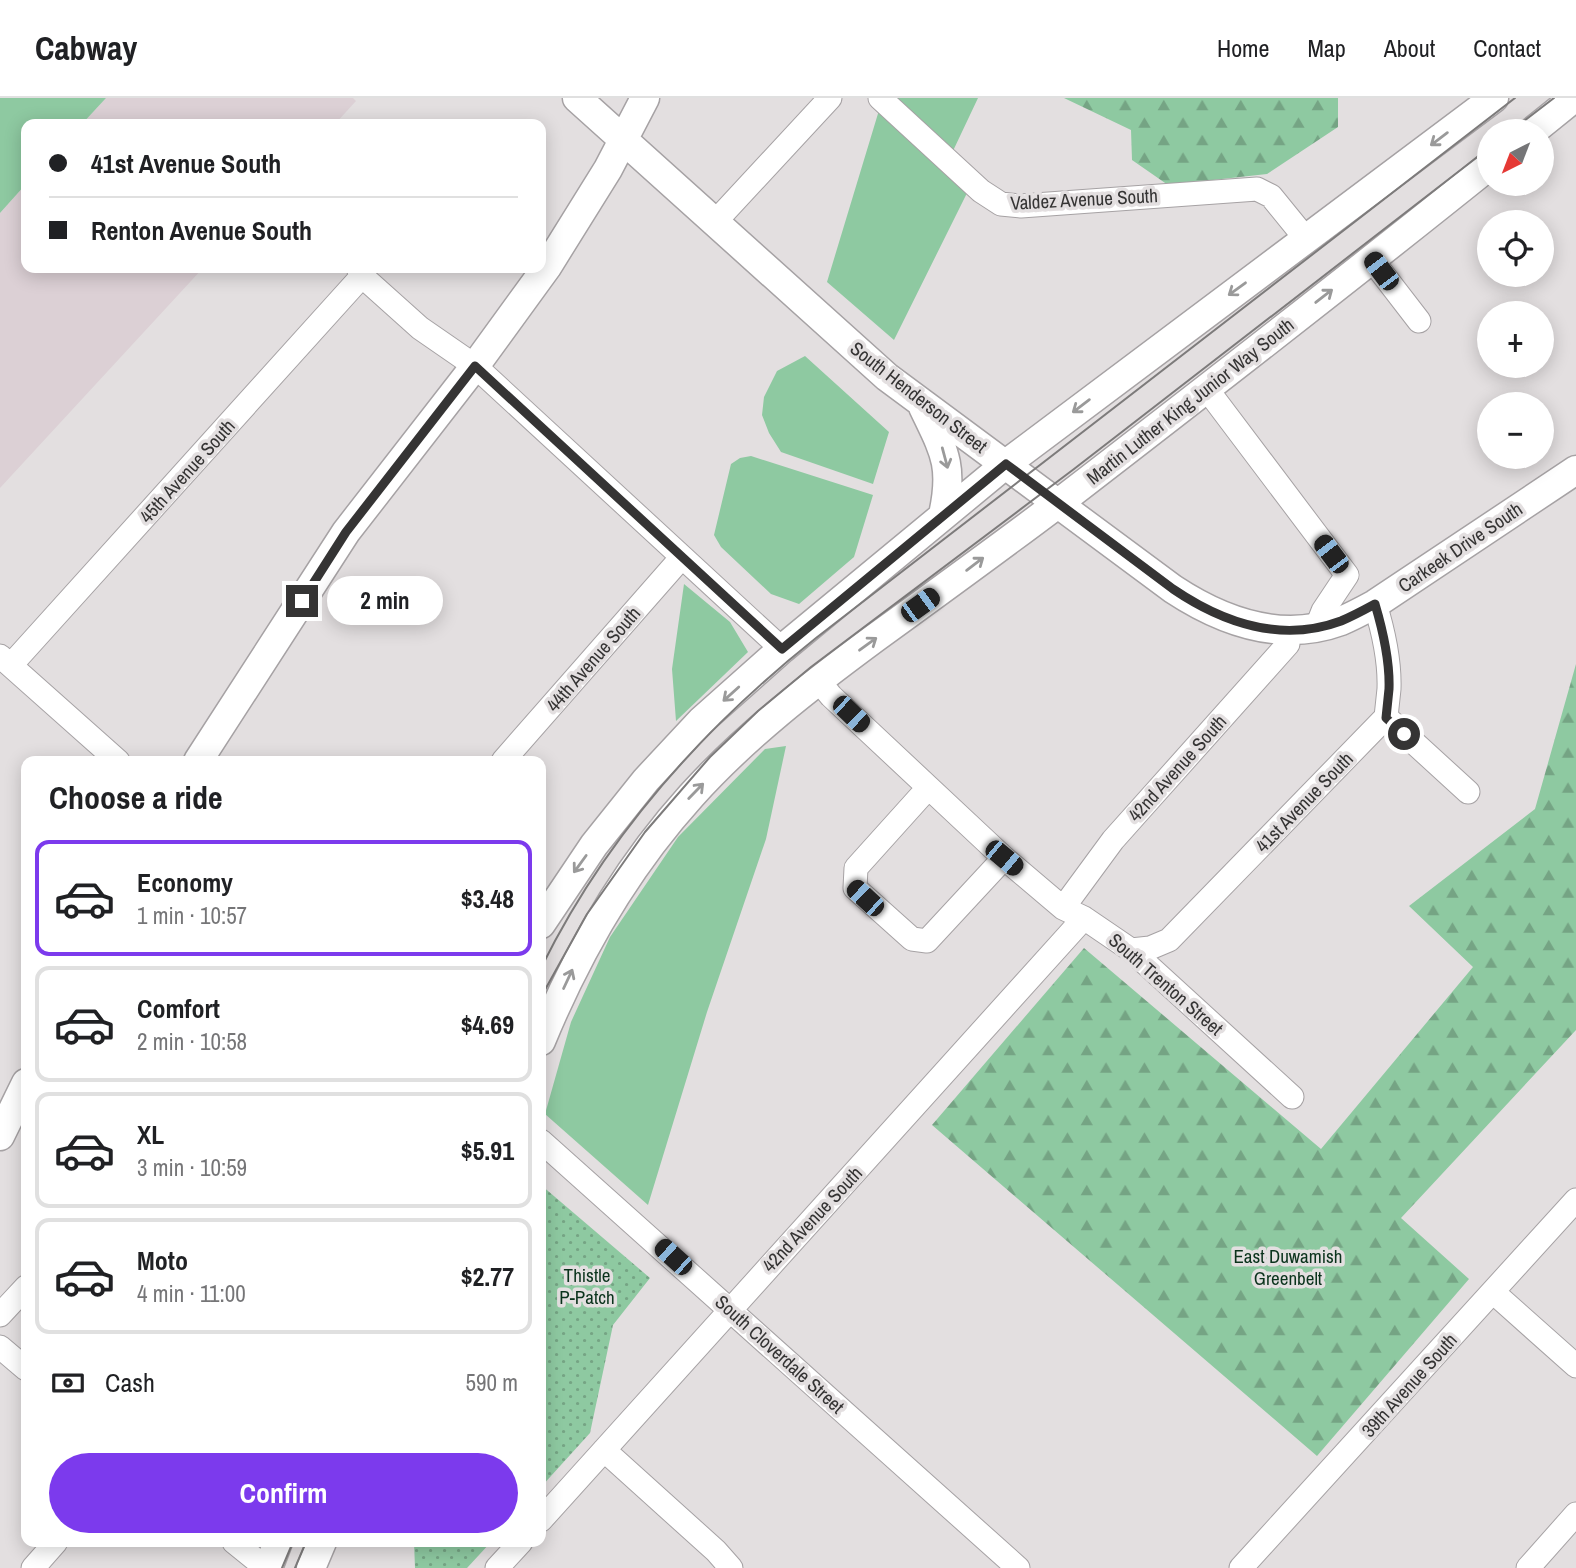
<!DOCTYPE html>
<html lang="en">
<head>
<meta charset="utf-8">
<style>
	:root { --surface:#fff; --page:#f2f2f2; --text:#202124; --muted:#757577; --line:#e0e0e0; --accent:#7c3aed }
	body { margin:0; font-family:"Archivo Narrow",sans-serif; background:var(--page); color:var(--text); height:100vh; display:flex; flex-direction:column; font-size:26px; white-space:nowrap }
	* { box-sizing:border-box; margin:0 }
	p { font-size:23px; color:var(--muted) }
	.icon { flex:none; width:38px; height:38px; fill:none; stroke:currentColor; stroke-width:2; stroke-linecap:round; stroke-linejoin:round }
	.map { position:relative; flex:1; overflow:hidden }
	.panel { position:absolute; left:21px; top:658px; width:525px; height:791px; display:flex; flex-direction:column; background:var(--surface); border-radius:14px; box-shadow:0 4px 18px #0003 }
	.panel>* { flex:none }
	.top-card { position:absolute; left:21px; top:21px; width:525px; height:154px; border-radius:14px; box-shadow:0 4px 18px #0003; display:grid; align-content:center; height:154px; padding:0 28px; background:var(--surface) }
	.needle { width:46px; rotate:222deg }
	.tools { position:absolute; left:1477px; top:21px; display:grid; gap:14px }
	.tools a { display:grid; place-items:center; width:77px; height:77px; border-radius:50%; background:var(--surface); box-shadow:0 4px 18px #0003; font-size:35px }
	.end { position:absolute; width:32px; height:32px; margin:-16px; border:9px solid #353434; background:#fff; box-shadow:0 0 0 4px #fff }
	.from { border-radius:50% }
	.bubble { position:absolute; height:49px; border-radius:24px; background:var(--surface); box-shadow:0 4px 18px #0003; font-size:23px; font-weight:700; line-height:49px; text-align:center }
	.car { position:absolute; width:21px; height:42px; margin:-21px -10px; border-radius:9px; box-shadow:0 0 5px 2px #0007; background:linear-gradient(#222 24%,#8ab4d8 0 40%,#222 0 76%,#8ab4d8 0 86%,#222 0) }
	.top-card b { display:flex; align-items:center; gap:24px; height:66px; font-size:26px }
	.top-card b+b { border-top:2px solid var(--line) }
	.top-card i { width:18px; height:18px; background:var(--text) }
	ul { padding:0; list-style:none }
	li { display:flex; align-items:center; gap:21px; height:116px; margin:0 14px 10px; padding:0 14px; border:4px solid var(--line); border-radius:14px }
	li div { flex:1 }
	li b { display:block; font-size:26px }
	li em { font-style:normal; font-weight:700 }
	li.current { border-color:var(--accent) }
	li>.icon { width:63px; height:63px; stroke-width:1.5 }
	h2 { padding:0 28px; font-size:32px; line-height:84px }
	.pay { display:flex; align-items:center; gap:18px; height:77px; padding:0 28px; font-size:26px }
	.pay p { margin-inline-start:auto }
	.action { display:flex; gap:14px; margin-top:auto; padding:14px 28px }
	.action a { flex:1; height:80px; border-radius:42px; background:var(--accent); color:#fff; font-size:28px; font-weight:700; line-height:80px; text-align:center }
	header { display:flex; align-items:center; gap:42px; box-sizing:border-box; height:98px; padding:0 35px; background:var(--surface); border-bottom:2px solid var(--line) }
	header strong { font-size:33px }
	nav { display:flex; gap:38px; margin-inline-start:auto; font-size:24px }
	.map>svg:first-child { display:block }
	.built { fill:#dcd0d5 }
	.green { fill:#8ec9a1 }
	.forest { fill:url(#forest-firs) }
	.garden { fill:url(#garden-dots) }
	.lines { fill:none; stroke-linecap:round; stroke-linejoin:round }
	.minor-casing { stroke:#a6a2a4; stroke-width:25 }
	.major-casing { stroke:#a6a2a4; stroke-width:31 }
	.minor { stroke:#fff; stroke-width:23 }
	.major { stroke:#fff; stroke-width:28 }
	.tram { stroke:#7d7b7b; stroke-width:2 }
	.oneway { stroke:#9a9a9a }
	.route { stroke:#353434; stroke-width:9 }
	.labels { text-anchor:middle; stroke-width:7; stroke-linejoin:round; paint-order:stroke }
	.street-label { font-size:19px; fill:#353434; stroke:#e3dfe0 }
	.park-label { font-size:19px; fill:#0a331c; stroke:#e3dfe0 }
</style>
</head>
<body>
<header>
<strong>Cabway</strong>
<nav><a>Home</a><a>Map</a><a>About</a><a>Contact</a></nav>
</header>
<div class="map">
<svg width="1576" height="1470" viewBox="0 0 1576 1470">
	<defs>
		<pattern id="forest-firs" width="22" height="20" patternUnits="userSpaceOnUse" patternTransform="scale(1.75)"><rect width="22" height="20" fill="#8ec9a1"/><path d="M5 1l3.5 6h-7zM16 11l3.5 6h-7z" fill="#75a484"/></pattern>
		<pattern id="garden-dots" width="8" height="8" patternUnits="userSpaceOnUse" patternTransform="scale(1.75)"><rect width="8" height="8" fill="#8ec9a1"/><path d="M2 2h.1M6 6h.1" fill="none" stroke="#75a484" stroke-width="1.8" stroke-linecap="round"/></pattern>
	</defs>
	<rect width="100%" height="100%" fill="#e3dfe0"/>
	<!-- built -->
	<path class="built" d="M 106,0 L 353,0 L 356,3 L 335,26 L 82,26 Z
		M 26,86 L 26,170 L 203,170 L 0,390 L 0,115 Z"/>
	<!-- green -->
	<path class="green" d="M 0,0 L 106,0 L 82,26 L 26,26 L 26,86 L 0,115 Z
		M 892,0 L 978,0 L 952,55 Z
		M 880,9 L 969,91 L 894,242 L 827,184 Z
		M 805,258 L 889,334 L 873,386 L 781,354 L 769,335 L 762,317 L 764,299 L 777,273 Z
		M 751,358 L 873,397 L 854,459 L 799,506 L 771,496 L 721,449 L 714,437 L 731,366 L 740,360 Z
		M 684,486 L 730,524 L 748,554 L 676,623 L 672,571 Z
		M 786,648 L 766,741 L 707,914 L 648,1107 L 545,1016 L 571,924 L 610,839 L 678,739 L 765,651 Z"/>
	<!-- forest -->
	<path class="forest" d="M 1064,0 L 1338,0 L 1338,29 L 1267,76 L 1168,87 L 1132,62 L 1131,32 Z
		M 1576,566 L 1576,932 L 1401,1120 L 1469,1181 L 1317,1358 L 932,1027 L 1084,850 L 1321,1051 L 1473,869 L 1409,808 L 1535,711 Z"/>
	<!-- garden -->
	<path class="garden" d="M 541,1087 L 650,1180 L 613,1227 L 590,1335 L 541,1389 Z
		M 414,1444 L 491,1444 L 467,1470 L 415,1470 Z"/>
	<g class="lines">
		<!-- minor casing -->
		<g class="minor-casing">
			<path id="minor" d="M 880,0 L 981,93 L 1001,106 L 1021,108 L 1257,91 L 1271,98 L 1306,141
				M 715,124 L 830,0
				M 1372,162 L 1419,223
				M 358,170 L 362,178 L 420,230 L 475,268 L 782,551
				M 1206,290 L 1347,477 L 1323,513 L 1317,528
				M 0,558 L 118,663
				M 11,567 L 362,178
				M 818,582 L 831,598 L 1004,760 L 1063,810 L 1084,820 L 1131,852 L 1292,999
				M 1386,619 L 1468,694
				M 503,663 L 682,459
				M 928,690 L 856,770 L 855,790 L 912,841 L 927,843 L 1004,760
				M 1063,810 L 1113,742 L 1288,546 L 1288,531
				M 1131,852 L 1150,850 L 1169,842 L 1386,619 C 1387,610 1388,600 1389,591 C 1390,563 1383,532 1375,506
				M 541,1043 L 1018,1470
				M 1493,1194 L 1576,1268
				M 0,1217 L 26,1189
				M 0,1249 L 26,1271
				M 604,1352 L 716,1453 L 731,1470
				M 541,1422 L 1084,820
				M 234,1444 L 266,1470
				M 33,1470 L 56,1444
				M 497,1470 L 521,1444
				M 1241,1470 L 1576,1102
				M 1528,1470 L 1576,1416"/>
		</g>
		<!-- major casing -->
		<g class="major-casing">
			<path id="major" d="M 577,0 L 887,279 L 1173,491 C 1223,524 1281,545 1341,523 C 1353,518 1364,512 1375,506 L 1576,372
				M 1533,33 L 1574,0
				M 923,309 C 944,353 954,367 943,417
				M 198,663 L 346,434 L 475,268 L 547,169 L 608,71 L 645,0
				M 541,826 L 594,747 L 646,682 L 701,623 L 782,551 L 1006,366 L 1494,0
				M 541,943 C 578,853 625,771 691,698 C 745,638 810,588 875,540 C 937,495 999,450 1060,404 C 1204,293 1347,182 1489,68
				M 0,1038 L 26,985
				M 268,1470 L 278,1444
				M 311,1470 L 322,1444"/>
		</g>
		<!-- minor -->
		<use href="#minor" class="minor"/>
		<!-- major -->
		<use href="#major" class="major"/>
		<!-- tram -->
		<path class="tram" d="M 1511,33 L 1554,0
			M 541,870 C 605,740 703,630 816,540 L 1515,0
			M 541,899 L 587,816 L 645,734 L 710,659 L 758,613 L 811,569 L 1074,371 L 1489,50
			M 282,1470 L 293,1444
			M 295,1470 L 306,1444"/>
	</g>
	<!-- one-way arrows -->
	<defs><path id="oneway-shaft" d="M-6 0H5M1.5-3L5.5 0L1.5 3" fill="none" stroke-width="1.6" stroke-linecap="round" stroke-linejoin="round" transform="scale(1.75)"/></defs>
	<g class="oneway">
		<use href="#oneway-shaft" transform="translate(1439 41) rotate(143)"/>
		<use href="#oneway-shaft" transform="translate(1237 191) rotate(144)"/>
		<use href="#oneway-shaft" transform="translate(1324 198) rotate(-38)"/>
		<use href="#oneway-shaft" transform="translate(1081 308) rotate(143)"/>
		<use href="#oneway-shaft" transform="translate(945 360) rotate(75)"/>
		<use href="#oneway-shaft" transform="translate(975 466) rotate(-37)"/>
		<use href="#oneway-shaft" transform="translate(868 546) rotate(-36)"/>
		<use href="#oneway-shaft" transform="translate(731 596) rotate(138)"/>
		<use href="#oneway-shaft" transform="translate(696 693) rotate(-46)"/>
		<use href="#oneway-shaft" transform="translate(580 766) rotate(126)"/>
		<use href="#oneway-shaft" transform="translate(568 881) rotate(-65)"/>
	</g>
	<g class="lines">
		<!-- route -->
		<path class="route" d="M 302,503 L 346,434 L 475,268 L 782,551 L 1006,366 L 1173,491 C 1223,525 1282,545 1341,523 C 1353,518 1364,512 1375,506 C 1383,533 1390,563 1389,591 C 1388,601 1387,610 1386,620 L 1404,636"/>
	</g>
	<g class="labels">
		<!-- street labels -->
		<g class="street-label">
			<text transform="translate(1084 101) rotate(-3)" y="7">Valdez Avenue South</text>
			<text transform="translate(919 299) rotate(38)" y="7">South Henderson Street</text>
			<text transform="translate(1190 303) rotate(-38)" y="7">Martin Luther King Junior Way South</text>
			<text transform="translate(187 373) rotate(-48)" y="7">45th Avenue South</text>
			<text transform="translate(1460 449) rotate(-34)" y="7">Carkeek Drive South</text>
			<text transform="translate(593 561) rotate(-49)" y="7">44th Avenue South</text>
			<text transform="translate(1177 670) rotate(-48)" y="7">42nd Avenue South</text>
			<text transform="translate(1304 704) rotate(-46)" y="7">41st Avenue South</text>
			<text transform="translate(1166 886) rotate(41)" y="7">South Trenton Street</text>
			<text transform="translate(812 1121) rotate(-47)" y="7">42nd Avenue South</text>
			<text transform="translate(780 1256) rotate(42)" y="7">South Cloverdale Street</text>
			<text transform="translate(1409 1287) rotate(-48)" y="7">39th Avenue South</text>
		</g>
		<!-- park labels -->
		<g class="park-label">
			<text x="1288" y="1165">East Duwamish<tspan x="1288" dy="22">Greenbelt</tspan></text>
			<text x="587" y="1184">Thistle<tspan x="587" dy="22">P-Patch</tspan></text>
		</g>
	</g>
</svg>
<div class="tools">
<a><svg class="needle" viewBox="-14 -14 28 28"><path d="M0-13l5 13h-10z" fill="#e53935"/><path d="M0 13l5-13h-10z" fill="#757577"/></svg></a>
<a><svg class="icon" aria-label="locate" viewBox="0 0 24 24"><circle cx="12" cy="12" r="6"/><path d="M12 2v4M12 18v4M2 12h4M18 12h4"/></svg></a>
<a>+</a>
<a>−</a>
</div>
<i class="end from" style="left:1404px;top:636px"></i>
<i class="end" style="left:302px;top:503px"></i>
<div class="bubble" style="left:327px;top:478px;width:116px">2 min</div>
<i class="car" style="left:1381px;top:173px;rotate:323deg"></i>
<i class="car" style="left:1331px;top:456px;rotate:323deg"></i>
<i class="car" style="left:920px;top:507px;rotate:54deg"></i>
<i class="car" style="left:851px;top:616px;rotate:134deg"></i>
<i class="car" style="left:1004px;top:760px;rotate:130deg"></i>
<i class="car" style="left:865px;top:800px;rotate:313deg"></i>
<i class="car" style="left:673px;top:1159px;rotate:312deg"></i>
<div class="top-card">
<b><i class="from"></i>41st Avenue South</b>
<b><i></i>Renton Avenue South</b>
</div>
<section class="panel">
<h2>Choose a ride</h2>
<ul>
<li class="current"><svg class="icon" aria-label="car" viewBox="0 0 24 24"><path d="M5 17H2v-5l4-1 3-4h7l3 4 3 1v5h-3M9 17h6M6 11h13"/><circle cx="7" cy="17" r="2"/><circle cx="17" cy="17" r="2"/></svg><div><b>Economy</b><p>1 min · 10:57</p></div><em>$3.48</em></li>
<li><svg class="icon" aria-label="car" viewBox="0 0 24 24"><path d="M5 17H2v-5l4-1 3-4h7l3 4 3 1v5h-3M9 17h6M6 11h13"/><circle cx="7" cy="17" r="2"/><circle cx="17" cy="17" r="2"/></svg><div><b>Comfort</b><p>2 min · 10:58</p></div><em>$4.69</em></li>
<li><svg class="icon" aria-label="car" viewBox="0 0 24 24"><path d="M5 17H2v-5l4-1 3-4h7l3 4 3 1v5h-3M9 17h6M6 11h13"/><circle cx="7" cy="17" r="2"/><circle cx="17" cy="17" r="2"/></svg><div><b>XL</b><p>3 min · 10:59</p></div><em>$5.91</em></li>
<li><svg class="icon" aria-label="car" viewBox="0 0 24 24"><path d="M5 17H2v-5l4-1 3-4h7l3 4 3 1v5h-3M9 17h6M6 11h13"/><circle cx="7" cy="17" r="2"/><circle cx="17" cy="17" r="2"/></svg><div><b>Moto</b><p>4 min · 11:00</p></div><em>$2.77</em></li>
</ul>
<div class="pay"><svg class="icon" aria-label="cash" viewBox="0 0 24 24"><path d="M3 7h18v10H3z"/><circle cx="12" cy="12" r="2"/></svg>Cash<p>590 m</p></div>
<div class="action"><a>Confirm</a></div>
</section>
</div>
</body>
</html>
